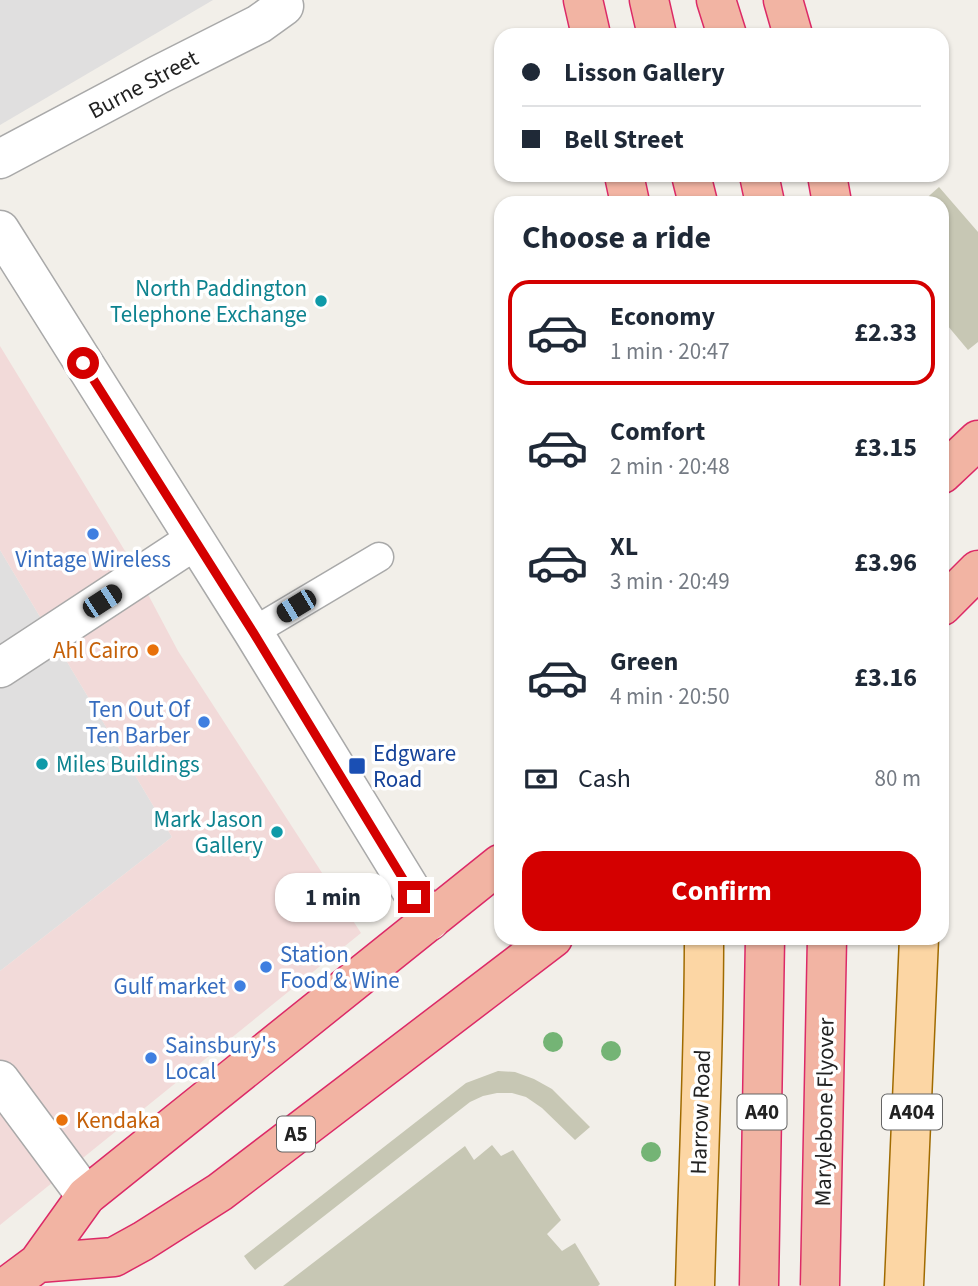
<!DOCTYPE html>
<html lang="en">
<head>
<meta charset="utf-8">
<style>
	:root { --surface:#fff; --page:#f6f6f7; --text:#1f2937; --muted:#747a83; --line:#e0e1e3; --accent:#d40000 }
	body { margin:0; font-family:"Source Sans 3",sans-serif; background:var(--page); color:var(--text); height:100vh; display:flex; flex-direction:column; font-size:26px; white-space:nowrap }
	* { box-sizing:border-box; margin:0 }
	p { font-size:23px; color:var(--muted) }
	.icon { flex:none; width:38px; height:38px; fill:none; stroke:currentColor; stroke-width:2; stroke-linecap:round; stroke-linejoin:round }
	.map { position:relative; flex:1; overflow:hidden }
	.sheet { position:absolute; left:494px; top:196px; width:455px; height:749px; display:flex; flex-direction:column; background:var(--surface); border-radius:21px; box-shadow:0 2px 5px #0004 }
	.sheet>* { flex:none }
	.banner { position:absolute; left:494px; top:28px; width:455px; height:154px; border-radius:21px; box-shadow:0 2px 5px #0004; display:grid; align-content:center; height:154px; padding:0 28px; background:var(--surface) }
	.end { position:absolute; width:32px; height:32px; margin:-16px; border:9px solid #d40000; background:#fff; box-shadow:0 0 0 4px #fff }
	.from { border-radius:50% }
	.bubble { position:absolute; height:49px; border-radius:21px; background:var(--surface); box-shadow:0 2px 5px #0004; font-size:23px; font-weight:700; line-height:49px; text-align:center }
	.car { position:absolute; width:21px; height:42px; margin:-21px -10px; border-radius:9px; box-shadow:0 0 5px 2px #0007; background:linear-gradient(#222 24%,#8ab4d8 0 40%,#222 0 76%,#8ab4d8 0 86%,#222 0) }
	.banner b { display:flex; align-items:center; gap:24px; height:66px; font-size:26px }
	.banner b+b { border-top:2px solid var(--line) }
	.banner i { width:18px; height:18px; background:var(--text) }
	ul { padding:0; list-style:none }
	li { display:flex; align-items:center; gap:21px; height:105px; margin:0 14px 10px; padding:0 14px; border:4px solid transparent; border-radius:21px }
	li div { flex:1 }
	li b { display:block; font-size:26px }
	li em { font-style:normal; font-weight:700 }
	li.selected { border-color:var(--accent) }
	li>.icon { width:63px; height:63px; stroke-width:1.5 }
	h2 { padding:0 28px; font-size:32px; line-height:84px }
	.pay { display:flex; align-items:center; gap:18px; height:77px; padding:0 28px; font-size:26px }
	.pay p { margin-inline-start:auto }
	.action { display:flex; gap:14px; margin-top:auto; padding:14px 28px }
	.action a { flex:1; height:80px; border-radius:21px; background:var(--accent); color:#fff; font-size:28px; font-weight:700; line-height:80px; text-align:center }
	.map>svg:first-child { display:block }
	.residential { fill:#e0dfdf }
	.commercial { fill:#f2dad9 }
	.construction { fill:#c7c7b4 }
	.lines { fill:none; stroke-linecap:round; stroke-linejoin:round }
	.service-casing { stroke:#a9a9a9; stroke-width:31 }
	.minor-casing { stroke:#a9a9a9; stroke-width:41 }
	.primary-casing { stroke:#a06b00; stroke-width:41 }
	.trunk-casing { stroke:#dc2a67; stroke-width:41 }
	.service { stroke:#fff; stroke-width:28 }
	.minor { stroke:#fff; stroke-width:38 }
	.primary { stroke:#fcd6a4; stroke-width:38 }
	.trunk { stroke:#f2b4a3; stroke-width:38 }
	.trunk-bridge-casing { stroke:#dc2a67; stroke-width:41; stroke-linecap:butt }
	.trunk-bridge { stroke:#f2b4a3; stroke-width:38 }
	.tree { fill:#74b475 }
	.route { stroke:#d40000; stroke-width:9 }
	.culture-dot { fill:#0f9aa8; stroke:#fff; stroke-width:2.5 }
	.shop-dot { fill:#3f7fe0; stroke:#fff; stroke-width:2.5 }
	.food-dot { fill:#e8710a; stroke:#fff; stroke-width:2.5 }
	.transit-dot { fill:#1a4fb4; stroke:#fff; stroke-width:2.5 }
	.labels { text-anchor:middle; stroke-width:7; stroke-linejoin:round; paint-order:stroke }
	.shield { fill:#fff; stroke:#646464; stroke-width:2 }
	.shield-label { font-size:21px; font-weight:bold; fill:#222 }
	.street-label { font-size:23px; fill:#222; stroke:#fff }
	.culture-label { font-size:23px; fill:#0d838f; stroke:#fff; text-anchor:end }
	.shop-label { font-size:23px; fill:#366cbe; stroke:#fff; text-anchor:end }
	.food-label { font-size:23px; fill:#c56008; stroke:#fff; text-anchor:end }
	.transit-label { font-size:23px; fill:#164399; stroke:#fff; text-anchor:start }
</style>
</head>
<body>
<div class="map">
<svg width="978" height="1286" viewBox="0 0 978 1286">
	<rect width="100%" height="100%" fill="#f2efe9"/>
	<!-- residential -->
	<path class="residential" d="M 0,0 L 213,0 L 0,125 Z
		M 0,550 L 172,837 L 0,971 Z"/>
	<!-- commercial -->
	<path class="commercial" d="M 0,346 L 125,551 L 178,651 L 361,933 L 0,1225 L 0,971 L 172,837 L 0,550 Z"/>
	<!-- construction -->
	<path class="construction" d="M 939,187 L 978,232 L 978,342 L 968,350 L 942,319 L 942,203 L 921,203 Z
		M 498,1071 L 515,1072 L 534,1079 L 552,1089 L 590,1127 L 575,1140 L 542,1108 L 526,1097 L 512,1093 L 497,1093 L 483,1096 L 470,1102 L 255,1270 L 249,1263 L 244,1256 L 466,1083 Z
		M 492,1145 L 501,1156 L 513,1150 L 561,1220 L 547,1234 L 562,1251 L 575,1243 L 600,1284 L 598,1286 L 283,1286 L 465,1146 L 474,1160 Z"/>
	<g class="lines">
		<!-- service casing -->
		<g class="service-casing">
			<path id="service" d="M 253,632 L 379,557"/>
		</g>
		<!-- minor casing -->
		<g class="minor-casing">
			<path id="minor" d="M 0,159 L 158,75 L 259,24 L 284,6
				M 0,230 L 253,632 L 430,921
				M 0,668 L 195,540
				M 0,1080 L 86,1196"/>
		</g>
		<!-- primary casing -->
		<g class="primary-casing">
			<path id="primary" d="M 695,1286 C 698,1170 704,1054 704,938
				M 904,1286 L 919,938"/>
		</g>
		<!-- trunk casing -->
		<g class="trunk-casing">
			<path id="trunk" d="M 583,0 L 591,35
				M 649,0 L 657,35
				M 716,0 L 727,35
				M 783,0 L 793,35
				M 624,175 L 630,203
				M 691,175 L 698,203
				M 759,175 L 765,203
				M 827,175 L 832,203
				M 942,474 L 978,440
				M 942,606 L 978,570
				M 38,1263 L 114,1257 L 143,1241 L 220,1192 L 553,938
				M 7,1286 L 38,1263 L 86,1196 L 500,864"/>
		</g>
		<!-- service -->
		<use href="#service" class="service"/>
		<!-- minor -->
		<use href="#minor" class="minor"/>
		<!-- primary -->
		<use href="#primary" class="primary"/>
		<!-- trunk -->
		<use href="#trunk" class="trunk"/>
		<!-- trunk-bridge casing -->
		<g class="trunk-bridge-casing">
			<path id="trunk-bridge" d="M 759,1286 L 765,938
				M 820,1286 L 827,938"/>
		</g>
		<!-- trunk-bridge -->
		<use href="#trunk-bridge" class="trunk-bridge"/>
	</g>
	<!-- trees -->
	<g class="tree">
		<circle cx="553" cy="1042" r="10"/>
		<circle cx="611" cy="1051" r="10"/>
		<circle cx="651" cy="1152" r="10"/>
	</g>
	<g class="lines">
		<!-- route -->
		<path class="route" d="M 83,363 L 253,632 L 414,897"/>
	</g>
	<!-- markers -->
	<g class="culture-dot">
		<circle cx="321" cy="301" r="7"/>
		<circle cx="42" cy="764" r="7"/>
		<circle cx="277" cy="832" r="7"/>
	</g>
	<g class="shop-dot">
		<circle cx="93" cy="534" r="7"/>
		<circle cx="204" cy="722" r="7"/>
		<circle cx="266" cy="967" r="7"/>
		<circle cx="240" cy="986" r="7"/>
		<circle cx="151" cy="1058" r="7"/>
	</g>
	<g class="food-dot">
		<circle cx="153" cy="650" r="7"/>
		<circle cx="62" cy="1120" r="7"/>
	</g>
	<rect class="transit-dot" x="348" y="757" width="18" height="18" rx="3.5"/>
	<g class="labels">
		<!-- shield labels -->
		<g class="shield">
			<rect x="737.5" y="1094.5" width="49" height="35" rx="5"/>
			<rect x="882" y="1094.5" width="60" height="35" rx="5"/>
			<rect x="277" y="1116.5" width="38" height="35" rx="5"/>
		</g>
		<g class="shield-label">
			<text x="762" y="1119">A40</text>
			<text x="912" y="1119">A404</text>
			<text x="296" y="1141">A5</text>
		</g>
		<!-- street labels -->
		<g class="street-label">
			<text transform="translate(143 84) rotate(-28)" y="8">Burne Street</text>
			<text transform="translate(700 1112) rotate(-88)" y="8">Harrow Road</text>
			<text transform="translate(824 1112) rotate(-89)" y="8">Marylebone Flyover</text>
		</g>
		<!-- culture labels -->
		<g class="culture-label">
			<text x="307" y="296">North Paddington<tspan x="307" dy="26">Telephone Exchange</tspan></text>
			<text x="56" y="772" text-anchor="start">Miles Buildings</text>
			<text x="263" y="827">Mark Jason<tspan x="263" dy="26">Gallery</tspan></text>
		</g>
		<!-- shop labels -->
		<g class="shop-label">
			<text x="93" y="567" text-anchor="middle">Vintage Wireless</text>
			<text x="190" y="717">Ten Out Of<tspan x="190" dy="26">Ten Barber</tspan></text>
			<text x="280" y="962" text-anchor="start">Station<tspan x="280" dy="26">Food &amp; Wine</tspan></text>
			<text x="226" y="994">Gulf market</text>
			<text x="165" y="1053" text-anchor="start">Sainsbury's<tspan x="165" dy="26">Local</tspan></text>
		</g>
		<!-- food labels -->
		<g class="food-label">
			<text x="139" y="658">Ahl Cairo</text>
			<text x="76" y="1128" text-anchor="start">Kendaka</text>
		</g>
		<!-- transit labels -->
		<g class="transit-label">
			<text x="373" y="761">Edgware<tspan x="373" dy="26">Road</tspan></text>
		</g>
	</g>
</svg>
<i class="end from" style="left:83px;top:363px"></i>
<i class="end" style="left:414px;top:897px"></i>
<div class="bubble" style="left:275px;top:873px;width:116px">1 min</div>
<i class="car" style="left:102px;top:601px;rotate:57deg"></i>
<i class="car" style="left:296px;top:606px;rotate:239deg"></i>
<div class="banner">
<b><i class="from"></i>Lisson Gallery</b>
<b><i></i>Bell Street</b>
</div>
<section class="sheet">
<h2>Choose a ride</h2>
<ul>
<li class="selected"><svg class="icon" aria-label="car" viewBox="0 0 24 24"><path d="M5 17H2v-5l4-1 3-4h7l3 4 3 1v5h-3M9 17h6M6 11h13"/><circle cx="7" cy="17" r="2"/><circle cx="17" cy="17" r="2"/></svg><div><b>Economy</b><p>1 min · 20:47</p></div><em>£2.33</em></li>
<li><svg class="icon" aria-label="car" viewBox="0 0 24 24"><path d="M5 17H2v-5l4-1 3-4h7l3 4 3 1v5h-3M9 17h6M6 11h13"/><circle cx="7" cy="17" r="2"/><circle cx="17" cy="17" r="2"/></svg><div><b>Comfort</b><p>2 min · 20:48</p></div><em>£3.15</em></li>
<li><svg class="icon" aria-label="car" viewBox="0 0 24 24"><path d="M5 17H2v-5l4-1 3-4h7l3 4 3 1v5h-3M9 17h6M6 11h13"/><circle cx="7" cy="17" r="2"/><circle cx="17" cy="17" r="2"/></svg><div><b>XL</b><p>3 min · 20:49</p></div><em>£3.96</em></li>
<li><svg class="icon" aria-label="car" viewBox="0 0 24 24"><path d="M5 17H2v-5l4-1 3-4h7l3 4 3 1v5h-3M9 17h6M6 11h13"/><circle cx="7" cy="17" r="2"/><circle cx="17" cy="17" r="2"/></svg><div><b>Green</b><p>4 min · 20:50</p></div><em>£3.16</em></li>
</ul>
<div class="pay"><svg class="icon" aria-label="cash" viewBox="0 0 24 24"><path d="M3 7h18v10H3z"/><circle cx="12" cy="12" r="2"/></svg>Cash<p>80 m</p></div>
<div class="action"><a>Confirm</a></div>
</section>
</div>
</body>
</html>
